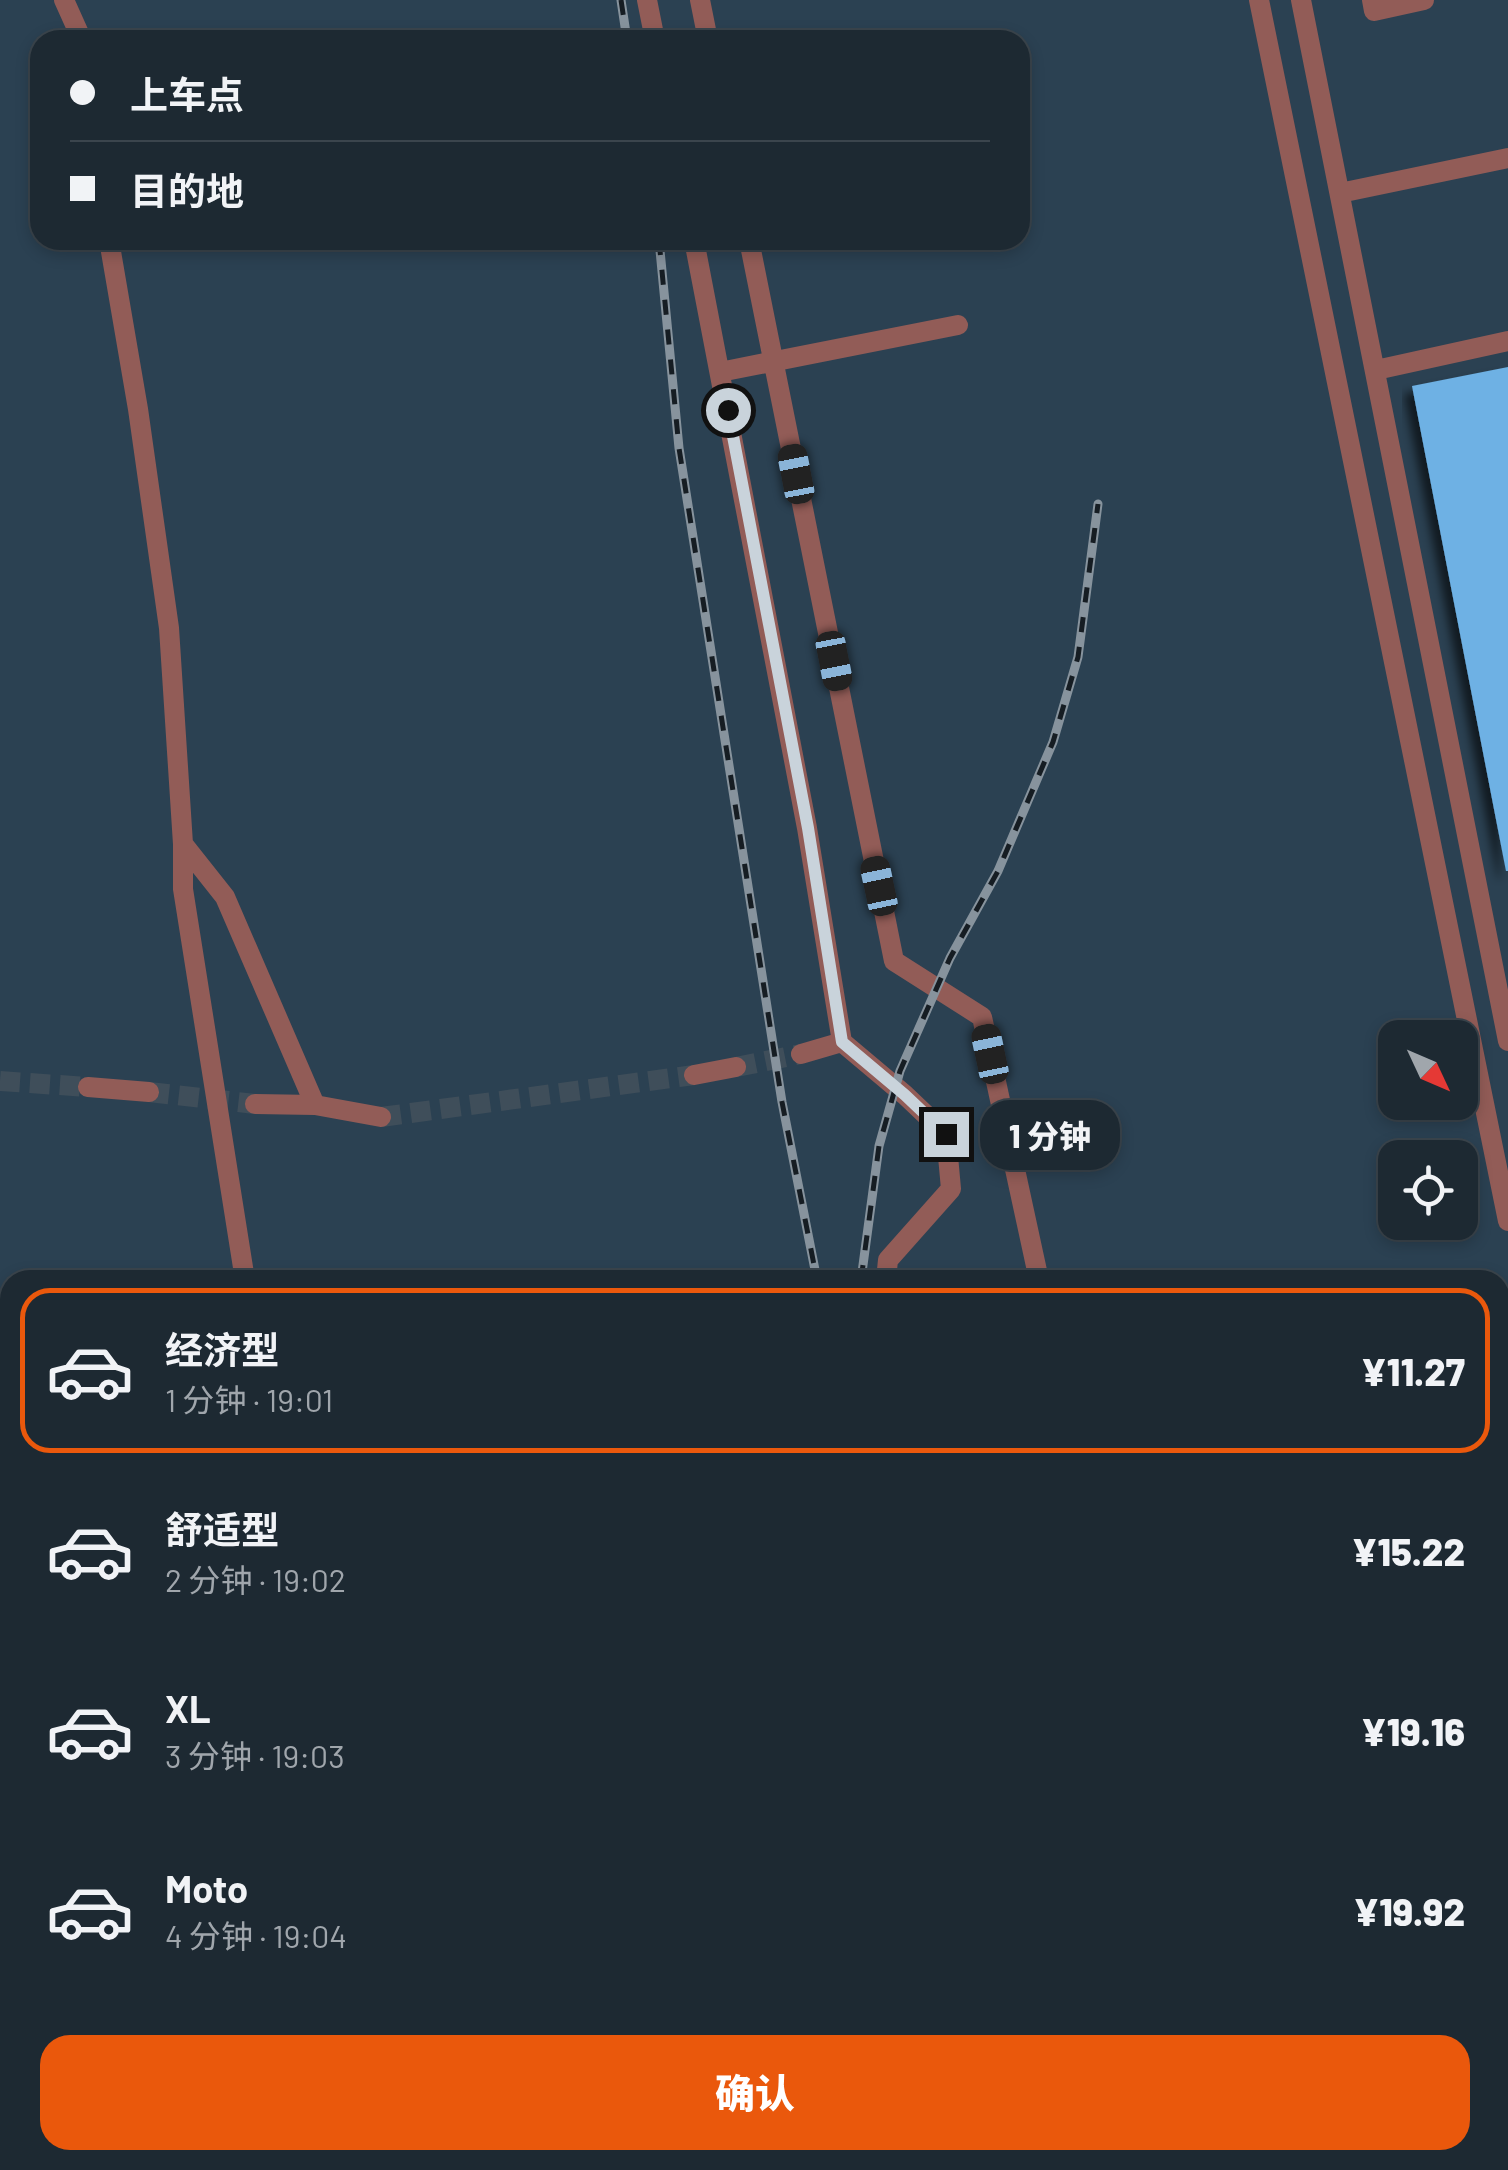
<!DOCTYPE html>
<html lang="zh">
<head>
<meta charset="utf-8">
<style>
	:root { --surface:#1d2932; --page:#2a353e; --text:#f1f3f6; --muted:#a0a6ac; --line:#3b454d; --accent:#ea580c }
	body { margin:0; font-family:Barlow,"Noto Sans SC",sans-serif; background:var(--page); color:var(--text); height:100vh; display:flex; flex-direction:column; font-size:38px; white-space:nowrap }
	* { box-sizing:border-box; margin:0 }
	p { font-size:32px; color:var(--muted) }
	.icon { flex:none; width:55px; height:55px; fill:none; stroke:currentColor; stroke-width:2; stroke-linecap:round; stroke-linejoin:round }
	.map { position:relative; flex:1; overflow:hidden }
	.sheet { position:absolute; left:0px; top:1270px; width:1510px; height:900px; display:flex; flex-direction:column; background:var(--surface); border-radius:30px 30px 0 0; box-shadow:0 5px 15px #0003,0 0 0 2px var(--line) }
	.sheet>* { flex:none }
	.guide { position:absolute; left:30px; top:30px; width:1000px; height:220px; border-radius:30px; box-shadow:0 5px 15px #0003,0 0 0 2px var(--line); display:grid; align-content:center; height:220px; padding:0 40px; background:var(--surface) }
	.needle { width:65px; rotate:134deg }
	.buttons { position:absolute; left:1378px; top:1020px; display:grid; gap:20px }
	.buttons a { display:grid; place-items:center; width:100px; height:100px; border-radius:20px; background:var(--surface); box-shadow:0 5px 15px #0003,0 0 0 2px var(--line); font-size:50px }
	.end { position:absolute; width:45px; height:45px; margin:-22px; border:12px solid #c9d3db; background:#111; box-shadow:0 0 0 5px #111 }
	.from { border-radius:50% }
	.bubble { position:absolute; height:70px; border-radius:30px; background:var(--surface); box-shadow:0 5px 15px #0003,0 0 0 2px var(--line); font-size:32px; font-weight:800; line-height:70px; text-align:center }
	.car { position:absolute; width:30px; height:60px; margin:-30px -15px; border-radius:12px; box-shadow:0 0 8px 2px #0007; background:linear-gradient(#222 24%,#8ab4d8 0 40%,#222 0 76%,#8ab4d8 0 86%,#222 0) }
	.guide b { display:flex; align-items:center; gap:35px; height:95px; font-size:38px }
	.guide b+b { border-top:2px solid var(--line) }
	.guide i { width:25px; height:25px; background:var(--text) }
	ul { padding:18px 0 0; list-style:none }
	li { display:flex; align-items:center; gap:30px; height:165px; margin:0 20px 15px; padding:0 20px; border:5px solid transparent; border-radius:30px }
	li div { flex:1 }
	li b { display:block; font-size:38px }
	li em { font-style:normal; font-weight:800 }
	li.on { border-color:var(--accent) }
	li>.icon { width:90px; height:90px; stroke-width:1.5 }
	.button { display:flex; gap:20px; margin-top:auto; padding:20px 40px }
	.button a { flex:1; height:115px; border-radius:30px; background:var(--accent); color:#fff; font-size:40px; font-weight:800; line-height:115px; text-align:center }
	.map>svg:first-child { display:block }
	.built { fill:#2b4152; fill-rule:evenodd }
	.building { fill:#6eb1e4; filter:url(#shadow) }
	.lines { fill:none; stroke-linecap:round; stroke-linejoin:round }
	.minor-tunnel { stroke:#3f4e5a; stroke-width:20; stroke-dasharray:20 10; stroke-linecap:butt }
	.minor { stroke:#925c57; stroke-width:20 }
	.rail-casing { stroke:#87939d; stroke-width:9 }
	.rail { stroke:#161d23; stroke-width:5; stroke-dasharray:15; stroke-linecap:butt }
	.route { stroke:#c9d3db; stroke-width:12 }
</style>
</head>
<body>
<div class="map">
<svg width="1508" height="2170" viewBox="0 0 1508 2170">
	<defs>
		<filter id="shadow"><feDropShadow dx="-8" dy="8" stdDeviation="5" flood-color="#0009"/></filter>
	</defs>
	<rect width="100%" height="100%" fill="#273743"/>
	<!-- built -->
	<path class="built" d="M 0,0 L 1508,0 L 1508,2170 L 5,2170 L 0,2146 ZM 40,40 L 1020,40 L 1020,240 L 40,240 ZM 1395,1038 L 1460,1038 L 1460,1102 L 1395,1102 ZM 1395,1158 L 1460,1158 L 1460,1222 L 1395,1222 ZM 10,1280 L 1500,1280 L 1500,2160 L 10,2160 Z"/>
	<!-- building -->
	<path class="building" d="M 1508,367 L 1508,871 L 1506,871 L 1412,386 Z
		M 1508,1654 L 1508,2073 L 1500,2075 L 1500,1656 Z"/>
	<g class="lines">
		<!-- minor-tunnel -->
		<path class="minor-tunnel" d="M 736,1067 L 801,1054
			M 0,1081 L 88,1087
			M 149,1092 L 255,1104
			M 381,1117 L 694,1075"/>
		<!-- minor -->
		<path class="minor" d="M 64,0 L 82,40
			M 647,0 L 655,40
			M 700,0 L 708,40
			M 1259,0 L 1508,1221
			M 1301,0 L 1508,1041
			M 1372,0 L 1374,11 L 1424,0
			M 1340,193 L 1508,158
			M 109,240 L 138,409 L 169,628 L 183,844 L 225,897 L 315,1105
			M 694,240 L 807,828 L 842,1042 L 905,1095 L 946,1134 L 951,1189 L 888,1260 L 886,1280
			M 749,240 L 894,961 L 982,1017 L 1039,1280
			M 1376,370 L 1508,341
			M 720,372 L 958,325
			M 183,844 L 183,889 L 245,1280
			M 801,1054 L 842,1042
			M 694,1075 L 736,1067
			M 88,1087 L 149,1092
			M 255,1104 L 315,1105 L 381,1117
			M 393,2160 L 395,2170
			M 1022,2160 L 1024,2170
			M 1073,2160 L 1075,2170"/>
		<!-- rail casing -->
		<g class="rail-casing">
			<path id="rail" d="M 621,0 L 627,40
				M 659,240 L 679,448 L 782,1102 L 817,1280
				M 861,1280 L 879,1146 L 900,1071 L 950,958 L 998,871 L 1053,742 L 1078,657 L 1098,504
				M 0,1944 L 10,1990
				M 44,2160 L 46,2170
				M 998,2160 L 1000,2170"/>
		</g>
		<!-- rail -->
		<use href="#rail" class="rail"/>
	</g>
	<g class="lines">
		<!-- route -->
		<path class="route" d="M 728,410 L 808,828 L 842,1042 L 905,1095 L 946,1134"/>
	</g>
</svg>
<div class="buttons">
<a><svg class="needle" viewBox="-14 -14 28 28"><path d="M0-13l5 13h-10z" fill="#e53935"/><path d="M0 13l5-13h-10z" fill="#a0a6ac"/></svg></a>
<a><svg class="icon" aria-label="locate" viewBox="0 0 24 24"><circle cx="12" cy="12" r="6"/><path d="M12 2v4M12 18v4M2 12h4M18 12h4"/></svg></a>
</div>
<i class="end from" style="left:728px;top:410px"></i>
<i class="end" style="left:946px;top:1134px"></i>
<div class="bubble" style="left:980px;top:1100px;width:140px">1 分钟</div>
<i class="car" style="left:796px;top:474px;rotate:349deg"></i>
<i class="car" style="left:834px;top:661px;rotate:169deg"></i>
<i class="car" style="left:879px;top:886px;rotate:348deg"></i>
<i class="car" style="left:990px;top:1054px;rotate:348deg"></i>
<div class="guide">
<b><i class="from"></i>上车点</b>
<b><i></i>目的地</b>
</div>
<section class="sheet">
<ul>
<li class="on"><svg class="icon" aria-label="car" viewBox="0 0 24 24"><path d="M5 17H2v-5l4-1 3-4h7l3 4 3 1v5h-3M9 17h6M6 11h13"/><circle cx="7" cy="17" r="2"/><circle cx="17" cy="17" r="2"/></svg><div><b>经济型</b><p>1 分钟 · 19:01</p></div><em>¥11.27</em></li>
<li><svg class="icon" aria-label="car" viewBox="0 0 24 24"><path d="M5 17H2v-5l4-1 3-4h7l3 4 3 1v5h-3M9 17h6M6 11h13"/><circle cx="7" cy="17" r="2"/><circle cx="17" cy="17" r="2"/></svg><div><b>舒适型</b><p>2 分钟 · 19:02</p></div><em>¥15.22</em></li>
<li><svg class="icon" aria-label="car" viewBox="0 0 24 24"><path d="M5 17H2v-5l4-1 3-4h7l3 4 3 1v5h-3M9 17h6M6 11h13"/><circle cx="7" cy="17" r="2"/><circle cx="17" cy="17" r="2"/></svg><div><b>XL</b><p>3 分钟 · 19:03</p></div><em>¥19.16</em></li>
<li><svg class="icon" aria-label="car" viewBox="0 0 24 24"><path d="M5 17H2v-5l4-1 3-4h7l3 4 3 1v5h-3M9 17h6M6 11h13"/><circle cx="7" cy="17" r="2"/><circle cx="17" cy="17" r="2"/></svg><div><b>Moto</b><p>4 分钟 · 19:04</p></div><em>¥19.92</em></li>
</ul>
<div class="button"><a>确认</a></div>
</section>
</div>
</body>
</html>
